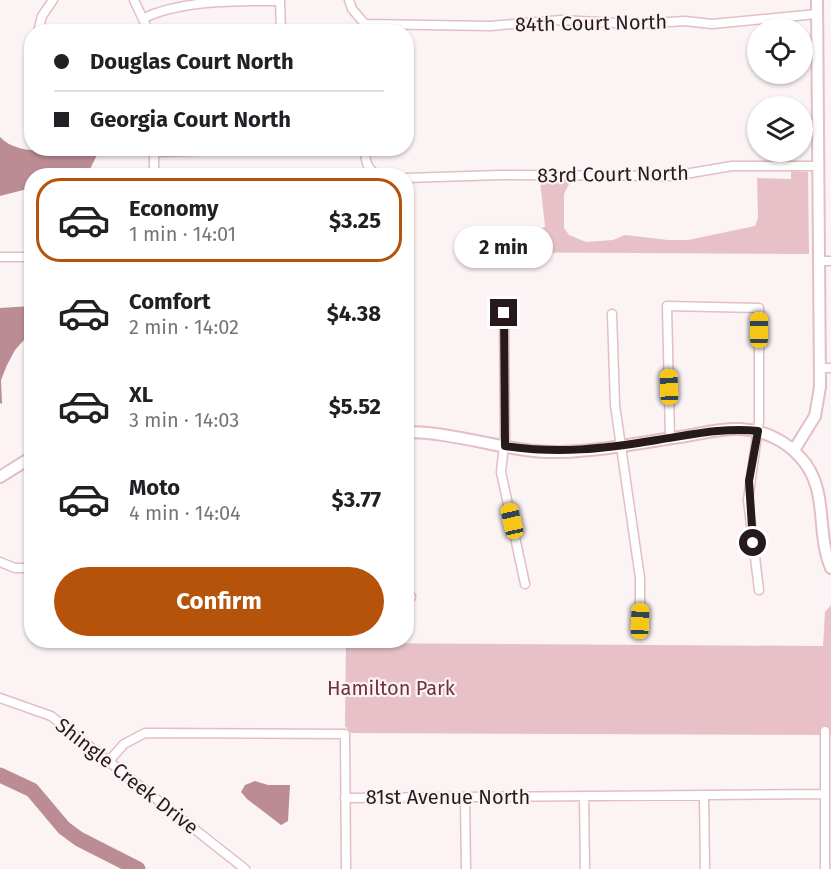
<!DOCTYPE html>
<html lang="en">
<head>
<meta charset="utf-8">
<style>
	:root { --surface:#fff; --page:#f2f2f2; --text:#202124; --muted:#757577; --line:#e0e0e0; --accent:#b45309 }
	body { margin:0; font-family:"Fira Sans",sans-serif; background:var(--page); color:var(--text); height:100vh; display:flex; flex-direction:column; font-size:22px; white-space:nowrap }
	* { box-sizing:border-box; margin:0 }
	p { font-size:20px; color:var(--muted) }
	.icon { flex:none; width:33px; height:33px; fill:none; stroke:currentColor; stroke-width:2; stroke-linecap:round; stroke-linejoin:round }
	.map { position:relative; flex:1; overflow:hidden }
	.drawer { position:absolute; left:24px; top:168px; width:390px; height:480px; display:flex; flex-direction:column; background:var(--surface); border-radius:24px; box-shadow:0 2px 4px #0004 }
	.drawer>* { flex:none }
	.top-card { position:absolute; left:24px; top:24px; width:390px; height:132px; border-radius:24px; box-shadow:0 2px 4px #0004; display:grid; align-content:center; height:132px; padding:0 30px; background:var(--surface) }
	.buttons { position:absolute; left:747px; top:18px; display:grid; gap:12px }
	.buttons a { display:grid; place-items:center; width:66px; height:66px; border-radius:50%; background:var(--surface); box-shadow:0 2px 4px #0004; font-size:30px }
	.end { position:absolute; width:27px; height:27px; margin:-14px; border:8px solid #271a1c; background:#fff; box-shadow:0 0 0 3px #fff }
	.from { border-radius:50% }
	.bubble { position:absolute; height:42px; border-radius:21px; background:var(--surface); box-shadow:0 2px 4px #0004; font-size:20px; font-weight:700; line-height:42px; text-align:center }
	.car { position:absolute; width:18px; height:36px; margin:-18px -9px; border-radius:8px; box-shadow:0 0 4px 2px #0007; background:linear-gradient(#f5c518 24%,#345 0 40%,#f5c518 0 76%,#345 0 86%,#f5c518 0) }
	.top-card b { display:flex; align-items:center; gap:21px; height:57px; font-size:22px }
	.top-card b+b { border-top:2px solid var(--line) }
	.top-card i { width:15px; height:15px; background:var(--text) }
	ul { padding:10px 0 0; list-style:none }
	li { display:flex; align-items:center; gap:18px; height:84px; margin:0 12px 9px; padding:0 18px; border:3px solid transparent; border-radius:24px }
	li div { flex:1 }
	li b { display:block; font-size:22px }
	li em { font-style:normal; font-weight:700 }
	li.on { border-color:var(--accent) }
	li>.icon { width:54px; height:54px; stroke-width:1.5 }
	.action { display:flex; gap:12px; margin-top:auto; padding:12px 30px }
	.action a { flex:1; height:69px; border-radius:36px; background:var(--accent); color:#fff; font-size:24px; font-weight:700; line-height:69px; text-align:center }
	.map>svg:first-child { display:block }
	.green { fill:#e8c1c8 }
	.water { fill:#bc8c95 }
	.lines { fill:none; stroke-linecap:round; stroke-linejoin:round }
	.river { stroke:#bc8c95; stroke-width:15 }
	.minor-casing { stroke:#e3bec4; stroke-width:11 }
	.tertiary-casing { stroke:#e3bec4; stroke-width:14 }
	.minor { stroke:#fff; stroke-width:8 }
	.tertiary { stroke:#fff; stroke-width:10 }
	.route { stroke:#271a1c; stroke-width:8 }
	.labels { text-anchor:middle; stroke-width:4.5; stroke-linejoin:round; paint-order:stroke }
	.street-label { font-size:20px; fill:#271a1c; stroke:#fbf3f4 }
	.park-label { font-size:20px; fill:#703140; stroke:#fbf3f4 }
</style>
</head>
<body>
<div class="map">
<svg width="831" height="869" viewBox="0 0 831 869">
	<rect width="100%" height="100%" fill="#fbf3f4"/>
	<!-- green -->
	<path class="green" d="M 791,171 L 808,172 L 809,254 L 466,252 L 463,236 L 517,235 L 545,227 L 540,180 L 571,180 L 564,194 L 564,228 L 569,235 L 586,242 L 613,240 L 625,235 L 668,240 L 688,240 L 755,226 L 758,218 L 757,178 L 791,179 Z
		M 831,605 L 831,735 L 351,733 L 345,726 L 346,643 L 823,646 L 825,612 Z"/>
	<!-- water -->
	<path class="water" d="M 0,137 C 20,159 67,148 95,149 L 98,153 L 87,175 L 32,176 L 31,188 L 0,196 Z
		M 31,306 L 31,332 L 15,350 L 7,365 L 1,380 L 2,404 L 0,403 L 0,308 Z
		M 255,781 L 268,785 L 290,785 L 288,821 L 281,825 L 247,799 L 241,792 L 245,785 Z"/>
	<g class="lines">
		<!-- river -->
		<path class="river" d="M 0,775 L 32,790 L 64,828 L 79,839 L 138,869"/>
		<!-- minor casing -->
		<g class="minor-casing">
			<path id="minor" d="M 134,0 L 149,32
				M 349,0 L 352,9 L 365,24 L 364,32
				M 144,18 C 182,0 236,1 280,1 L 281,32
				M 365,24 L 490,26 L 561,20 L 635,24 L 685,21 L 712,24 L 817,14
				M 38,32 L 42,16 L 53,0
				M 154,148 L 154,176
				M 365,148 C 365,162 367,170 380,176
				M 154,152 L 282,148
				M 406,178 L 500,175 L 673,176 L 732,166 L 818,166
				M 0,257 L 32,257
				M 819,261 L 831,261
				M 504,313 L 505,436 L 501,472 L 525,584
				M 612,314 L 615,405 L 640,578 L 640,621
				M 820,368 L 831,368
				M 670,438 L 667,306 L 759,308 L 759,421 L 748,500 L 759,590
				M 0,562 L 15,568 L 32,568
				M 406,590 L 411,597
				M 0,698 L 51,716 L 245,869
				M 825,731 L 825,869
				M 109,761 L 124,744 L 145,733 L 345,734 L 346,869
				M 704,795 L 705,869
				M 584,796 L 585,869
				M 465,797 L 466,869
				M 345,798 L 825,794"/>
		</g>
		<!-- tertiary casing -->
		<g class="tertiary-casing">
			<path id="tertiary" d="M 406,432 C 459,432 508,453 559,452 C 602,451 644,442 686,436 C 703,433 722,428 740,429 C 763,430 785,440 800,457 C 830,489 815,531 831,568
				M 794,450 L 815,416 L 820,387 L 817,0
				M 0,477 L 32,457"/>
		</g>
		<!-- minor -->
		<use href="#minor" class="minor"/>
		<!-- tertiary -->
		<use href="#tertiary" class="tertiary"/>
	</g>
	<g class="lines">
		<!-- route -->
		<path class="route" d="M 504,313 L 505,446 C 559,454 603,449 657,440 C 690,435 724,427 758,431 L 749,481 L 753,543"/>
	</g>
	<g class="labels">
		<!-- street labels -->
		<g class="street-label">
			<text transform="translate(591 23) rotate(-1)" y="7">84th Court North</text>
			<text transform="translate(613 174) rotate(-1)" y="7">83rd Court North</text>
			<text transform="translate(127 776) rotate(38)" y="7">Shingle Creek Drive</text>
			<text x="448" y="804">81st Avenue North</text>
		</g>
		<!-- park labels -->
		<g class="park-label">
			<text x="391" y="695">Hamilton Park</text>
		</g>
	</g>
</svg>
<div class="buttons">
<a><svg class="icon" aria-label="locate" viewBox="0 0 24 24"><circle cx="12" cy="12" r="6"/><path d="M12 2v4M12 18v4M2 12h4M18 12h4"/></svg></a>
<a><svg class="icon" aria-label="layers" viewBox="0 0 24 24"><path d="M12 4l9 5-9 5-9-5zM3 14l9 5 9-5"/></svg></a>
</div>
<i class="end from" style="left:753px;top:543px"></i>
<i class="end" style="left:504px;top:313px"></i>
<div class="bubble" style="left:454px;top:226px;width:99px">2 min</div>
<i class="car" style="left:759px;top:330px;rotate:0deg"></i>
<i class="car" style="left:669px;top:387px;rotate:358deg"></i>
<i class="car" style="left:512px;top:521px;rotate:347deg"></i>
<i class="car" style="left:640px;top:621px;rotate:2deg"></i>
<div class="top-card">
<b><i class="from"></i>Douglas Court North</b>
<b><i></i>Georgia Court North</b>
</div>
<section class="drawer">
<ul>
<li class="on"><svg class="icon" aria-label="car" viewBox="0 0 24 24"><path d="M5 17H2v-5l4-1 3-4h7l3 4 3 1v5h-3M9 17h6M6 11h13"/><circle cx="7" cy="17" r="2"/><circle cx="17" cy="17" r="2"/></svg><div><b>Economy</b><p>1 min · 14:01</p></div><em>$3.25</em></li>
<li><svg class="icon" aria-label="car" viewBox="0 0 24 24"><path d="M5 17H2v-5l4-1 3-4h7l3 4 3 1v5h-3M9 17h6M6 11h13"/><circle cx="7" cy="17" r="2"/><circle cx="17" cy="17" r="2"/></svg><div><b>Comfort</b><p>2 min · 14:02</p></div><em>$4.38</em></li>
<li><svg class="icon" aria-label="car" viewBox="0 0 24 24"><path d="M5 17H2v-5l4-1 3-4h7l3 4 3 1v5h-3M9 17h6M6 11h13"/><circle cx="7" cy="17" r="2"/><circle cx="17" cy="17" r="2"/></svg><div><b>XL</b><p>3 min · 14:03</p></div><em>$5.52</em></li>
<li><svg class="icon" aria-label="car" viewBox="0 0 24 24"><path d="M5 17H2v-5l4-1 3-4h7l3 4 3 1v5h-3M9 17h6M6 11h13"/><circle cx="7" cy="17" r="2"/><circle cx="17" cy="17" r="2"/></svg><div><b>Moto</b><p>4 min · 14:04</p></div><em>$3.77</em></li>
</ul>
<div class="action"><a>Confirm</a></div>
</section>
</div>
</body>
</html>
